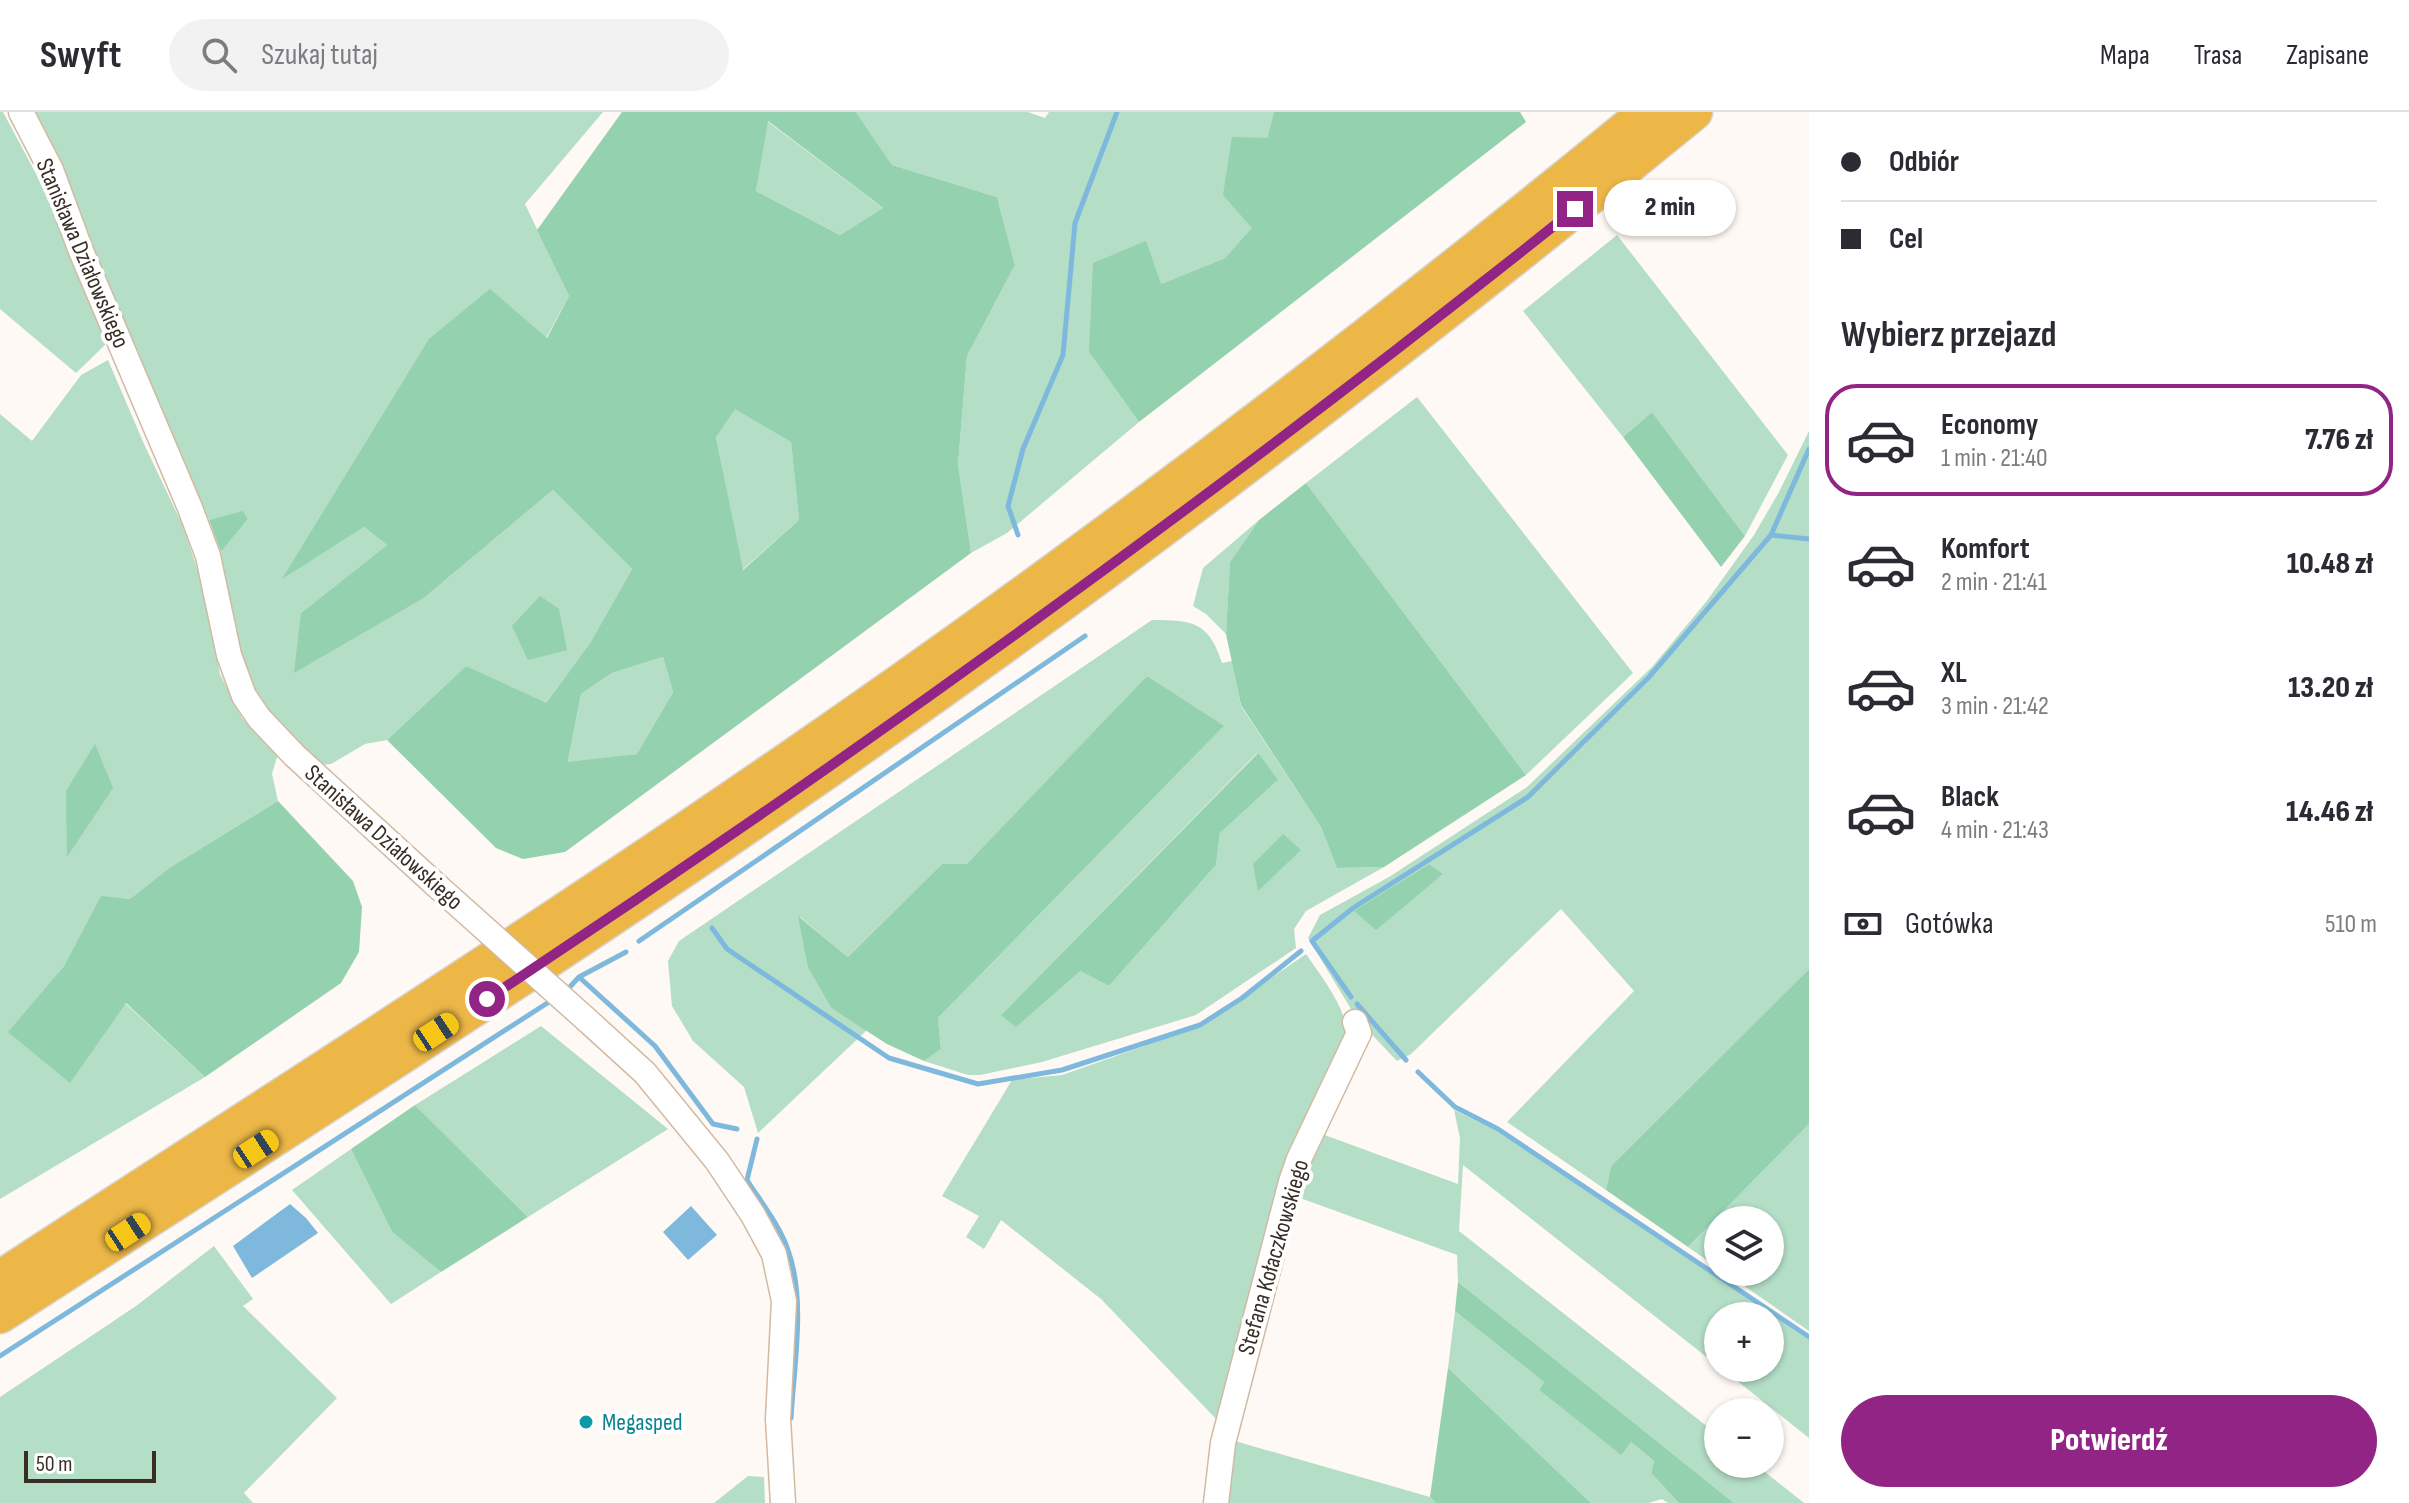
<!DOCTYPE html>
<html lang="pl">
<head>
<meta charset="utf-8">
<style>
	:root { --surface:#fff; --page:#f2f2f3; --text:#2b2b33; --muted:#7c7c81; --line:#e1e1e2; --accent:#922485 }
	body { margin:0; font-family:"Sofia Sans Condensed",sans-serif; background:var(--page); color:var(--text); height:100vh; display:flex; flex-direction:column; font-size:30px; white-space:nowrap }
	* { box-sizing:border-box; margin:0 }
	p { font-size:26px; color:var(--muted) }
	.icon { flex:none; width:44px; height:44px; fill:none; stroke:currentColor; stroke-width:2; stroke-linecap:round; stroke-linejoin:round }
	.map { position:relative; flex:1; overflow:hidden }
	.panel { display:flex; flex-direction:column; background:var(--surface); width:600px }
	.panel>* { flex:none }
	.guide { display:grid; align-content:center; height:176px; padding:0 32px; background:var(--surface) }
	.controls { position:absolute; left:1704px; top:1094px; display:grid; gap:16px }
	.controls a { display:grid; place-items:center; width:80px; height:80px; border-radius:50%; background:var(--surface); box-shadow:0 2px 6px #0004; font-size:40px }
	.scale { position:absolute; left:24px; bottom:20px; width:132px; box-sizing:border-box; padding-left:8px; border:4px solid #382e25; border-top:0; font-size:22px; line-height:28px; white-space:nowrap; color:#382e25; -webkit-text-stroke:6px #fff; paint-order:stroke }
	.end { position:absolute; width:36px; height:36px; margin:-18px; border:10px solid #922485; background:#fff; box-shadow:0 0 0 4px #fff }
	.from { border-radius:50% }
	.bubble { position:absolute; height:56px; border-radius:28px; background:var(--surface); box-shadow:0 2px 6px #0004; font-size:26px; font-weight:800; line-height:56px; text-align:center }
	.car { position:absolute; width:24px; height:48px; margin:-24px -12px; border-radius:10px; box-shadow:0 0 6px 2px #0007; background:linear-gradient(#f5c518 24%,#345 0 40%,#f5c518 0 76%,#345 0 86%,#f5c518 0) }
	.guide b { display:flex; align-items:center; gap:28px; height:76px; font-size:30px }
	.guide b+b { border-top:2px solid var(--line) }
	.guide i { width:20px; height:20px; background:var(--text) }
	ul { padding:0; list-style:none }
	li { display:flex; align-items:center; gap:24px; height:112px; margin:0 16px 12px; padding:0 16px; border:4px solid transparent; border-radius:32px }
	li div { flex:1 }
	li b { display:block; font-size:30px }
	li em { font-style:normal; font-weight:800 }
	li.on { border-color:var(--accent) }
	li>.icon { width:72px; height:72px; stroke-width:1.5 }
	h2 { padding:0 32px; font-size:36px; line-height:96px }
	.pay { display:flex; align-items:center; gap:20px; height:88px; padding:0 32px; font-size:30px }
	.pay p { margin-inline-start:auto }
	.button { display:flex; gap:16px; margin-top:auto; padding:16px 32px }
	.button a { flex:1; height:92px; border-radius:48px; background:var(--accent); color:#fff; font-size:32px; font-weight:800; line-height:92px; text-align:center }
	header { display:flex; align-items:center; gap:48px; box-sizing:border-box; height:112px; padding:0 40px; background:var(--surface); border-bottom:2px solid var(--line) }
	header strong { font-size:38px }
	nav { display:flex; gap:44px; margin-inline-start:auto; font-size:28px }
	.search { width:560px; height:72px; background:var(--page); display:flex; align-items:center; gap:20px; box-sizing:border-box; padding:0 28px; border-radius:44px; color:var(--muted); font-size:30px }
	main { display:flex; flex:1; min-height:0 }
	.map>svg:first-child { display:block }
	.green { fill:#b4dec6; fill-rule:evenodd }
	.forest { fill:#93d1af; fill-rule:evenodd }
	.water { fill:#7eb9dd }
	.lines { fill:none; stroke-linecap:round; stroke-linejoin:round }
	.stream { stroke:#7eb9dd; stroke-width:5 }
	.minor-casing { stroke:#d2baa2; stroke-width:27 }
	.highway-casing { stroke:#d7d5d3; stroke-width:39 }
	.minor { stroke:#fff; stroke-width:24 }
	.highway { stroke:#ecb747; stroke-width:36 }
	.minor-bridge-casing { stroke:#d2baa2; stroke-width:27; stroke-linecap:butt }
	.minor-bridge { stroke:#fff; stroke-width:24 }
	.route { stroke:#922485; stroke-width:10 }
	.culture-dot { fill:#0f9aa8; stroke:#fff; stroke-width:3 }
	.labels { text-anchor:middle; stroke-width:8; stroke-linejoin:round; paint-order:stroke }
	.street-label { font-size:24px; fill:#382e25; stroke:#fff }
	.culture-label { font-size:24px; fill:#0d838f; stroke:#fff; text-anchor:start }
</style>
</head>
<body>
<header>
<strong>Swyft</strong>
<div class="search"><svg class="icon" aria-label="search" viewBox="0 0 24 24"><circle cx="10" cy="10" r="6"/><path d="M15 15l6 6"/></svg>Szukaj tutaj</div>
<nav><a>Mapa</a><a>Trasa</a><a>Zapisane</a></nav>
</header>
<main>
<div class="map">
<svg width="1809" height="1391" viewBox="0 0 1809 1391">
	<rect width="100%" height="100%" fill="#fef9f4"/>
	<!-- green -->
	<path class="green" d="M 0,0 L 3,0 L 42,73 L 107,231 L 76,261 L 0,197 Z
		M 34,0 L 603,0 L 525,92 L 569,184 L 546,226 L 284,465 L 364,415 L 387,433 L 301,501 L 425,485 L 553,378 L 632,457 L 590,531 L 545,592 L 466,554 L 387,628 L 365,632 L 331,652 L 322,653 L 270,606 L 242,556 L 222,455 L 221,440 L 248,407 L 243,400 L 209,408 L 140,252 L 63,62 Z
		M 856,0 L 1028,0 L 1045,6 L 1049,0 L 1274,0 L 1267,26 L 1232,26 L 1253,116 L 1225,146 L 1161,172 L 1089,240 L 1139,310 L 1007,421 L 971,441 L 958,352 L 967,244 L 1015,153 L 997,85 L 892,53 Z
		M 767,9 L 883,96 L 840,123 L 756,79 Z
		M 1617,123 L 1788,343 L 1745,424 L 1652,300 L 1623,325 L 1523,199 Z
		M 108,248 L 144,332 L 183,414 L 204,477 L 220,562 L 242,606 L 278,642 L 272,662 L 278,689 L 169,756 L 130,787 L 101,785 L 64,854 L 9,920 L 125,891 L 205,965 L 0,1087 L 0,302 L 32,329 L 81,263 Z
		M 1417,285 L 1633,561 L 1526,663 L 1306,371 Z
		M 735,296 L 791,330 L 799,408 L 742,458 L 716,324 Z
		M 1809,319 L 1809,857 L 1611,1054 L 1606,1078 L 1507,1010 L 1634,879 L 1561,797 L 1411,942 L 1397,949 L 1357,907 L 1308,826 L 1320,803 L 1389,765 L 1527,675 L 1652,555 L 1706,490 L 1754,423 L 1779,380 ZM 1429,752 L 1443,763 L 1355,800 L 1355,799 Z
		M 1259,408 L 1230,450 L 1226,522 L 1206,502 L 1193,494 L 1203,456 Z
		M 1152,508 C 1193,508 1209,510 1222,551 L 1232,549 L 1241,594 L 1321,715 L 1337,756 L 1384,755 L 1306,799 L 1294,817 L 1296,836 L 1196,903 L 1042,950 L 980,963 L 968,963 L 924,949 L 941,937 L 938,906 L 1223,615 L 1147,564 L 967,753 L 942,752 L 848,845 L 800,805 L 808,856 L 831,896 L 867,918 L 758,1021 L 744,975 L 693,929 L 672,894 L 668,849 L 679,829 ZM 1257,641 L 1277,669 L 1220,721 L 1216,753 L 1109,874 L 1080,859 L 1001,903 Z
		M 663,545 L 673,580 L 637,642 L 568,651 L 581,582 L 612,561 Z
		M 1306,842 C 1323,867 1342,890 1348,920 L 1219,1310 L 1101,1187 L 1001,1108 L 984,1137 L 966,1125 L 979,1104 L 942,1084 L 1012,968 L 1062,963 L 1201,914 Z
		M 541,914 L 668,1017 L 528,1105 L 415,993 Z
		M 1454,998 L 1497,1019 L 1809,1228 L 1809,1326 L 1721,1256 L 1770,1256 L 1770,1204 L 1718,1204 L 1718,1254 L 1463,1053 L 1459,1119 L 1718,1323 L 1718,1352 L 1755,1352 L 1804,1391 L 1734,1391 L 1458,1170 L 1457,1143 L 1292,1083 L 1322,1022 L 1458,1072 L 1460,1026 Z
		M 1809,1012 L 1809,1219 L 1724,1160 L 1770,1160 L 1770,1108 L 1718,1108 L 1718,1156 L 1688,1135 Z
		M 351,1037 L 392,1120 L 441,1160 L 391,1192 L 292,1078 Z
		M 214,1134 L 253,1187 L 243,1194 L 337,1286 L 244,1381 L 253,1391 L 0,1391 L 0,1285 L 136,1194 Z
		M 1455,1199 L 1544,1270 L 1539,1278 L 1620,1342 L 1631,1330 L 1654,1349 L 1651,1361 L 1679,1391 L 1668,1391 L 1662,1387 L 1648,1391 L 1591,1391 L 1448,1256 Z
		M 1228,1327 L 1430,1385 L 1436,1391 L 1225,1391 Z
		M 748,1364 L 764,1365 L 765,1391 L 714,1391 Z"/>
	<!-- forest -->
	<path class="forest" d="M 622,0 L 856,0 L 892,53 L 997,85 L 1015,153 L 967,244 L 958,352 L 971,441 L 565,740 L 523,747 L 496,736 L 387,628 L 466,554 L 546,591 L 590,531 L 632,457 L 553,378 L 425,485 L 294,561 L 301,501 L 387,433 L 364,415 L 282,467 L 429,227 L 490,177 L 547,226 L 569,184 L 537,118 ZM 768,9 L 882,95 L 883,96 L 840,123 L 756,79 ZM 735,297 L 791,330 L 799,408 L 743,458 L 716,325 ZM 663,545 L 673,580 L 637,642 L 568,650 L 581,582 L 612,561 Z
		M 1274,0 L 1520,0 L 1526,10 L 1139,310 L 1089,240 L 1093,151 L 1146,129 L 1161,172 L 1225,146 L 1252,116 L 1223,83 L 1232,25 L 1267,26 Z
		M 1652,300 L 1745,424 L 1721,455 L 1623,325 Z
		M 1306,371 L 1526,663 L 1384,755 L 1337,756 L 1321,715 L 1241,593 L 1226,522 L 1230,450 L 1259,408 Z
		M 243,399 L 248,407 L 221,440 L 209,408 Z
		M 540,484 L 559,497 L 567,538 L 528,548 L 512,514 Z
		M 1147,564 L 1224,614 L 938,906 L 941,937 L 924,949 L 887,932 L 831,896 L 808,856 L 798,804 L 848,845 L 942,752 L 967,752 Z
		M 95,632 L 113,676 L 67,745 L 66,679 Z
		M 1258,641 L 1278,668 L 1220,721 L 1216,753 L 1109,874 L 1080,859 L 1016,915 L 1001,903 Z
		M 278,689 L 353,769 L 362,795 L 359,840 L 341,871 L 205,965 L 126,891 L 70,971 L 8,920 L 64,854 L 101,784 L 130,787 L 169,756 Z
		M 1283,722 L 1301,738 L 1258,779 L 1253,752 Z
		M 1429,752 L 1443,762 L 1376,818 L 1354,799 Z
		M 1809,857 L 1809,1012 L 1688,1135 L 1606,1078 L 1611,1054 Z
		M 415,993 L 528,1105 L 441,1160 L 392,1120 L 351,1037 Z
		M 1458,1170 L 1734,1391 L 1679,1391 L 1651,1361 L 1654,1349 L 1631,1330 L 1621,1343 L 1539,1278 L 1544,1270 L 1455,1199 Z
		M 1448,1256 L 1591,1391 L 1436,1391 L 1430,1385 Z"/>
	<!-- water -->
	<path class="water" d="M 290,1092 L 306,1106 L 318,1121 L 252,1166 L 233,1134 Z
		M 691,1094 L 717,1123 L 688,1148 L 663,1120 Z"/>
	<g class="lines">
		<!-- stream -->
		<path class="stream" d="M 1018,423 L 1008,394 L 1023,337 L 1063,243 L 1075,111 L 1117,0
			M 1771,423 L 1809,427
			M 712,816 L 727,837 L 889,946 L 978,972 L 1062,958 L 1200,913 L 1242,886 L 1301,839
			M 639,829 L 1085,524
			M 579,865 L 655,934 L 713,1012 L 737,1017
			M 567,878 L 579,865 L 626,840
			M 1351,885 L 1312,829 L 1353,796 L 1528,685 L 1649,565 L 1771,423 L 1809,337
			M 1357,892 L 1406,948
			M 1418,960 L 1455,995 L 1498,1017 L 1809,1225
			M 757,1027 L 747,1068 C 761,1090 780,1114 788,1138 C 806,1187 794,1254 791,1306
			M 0,1244 L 552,888"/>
		<!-- minor casing -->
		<g class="minor-casing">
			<path id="minor" d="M 21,0 L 51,58 L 81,139 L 190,396 L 208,444 L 229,543 L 244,584 L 259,606 L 294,643 L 436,773
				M 588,909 L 645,961 L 717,1049 L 753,1103 L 774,1142 L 784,1189 L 778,1307 L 783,1391
				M 1216,1391 L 1223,1331 L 1291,1070 L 1299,1047 L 1359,921 L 1355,910"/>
		</g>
		<!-- highway casing -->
		<g class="highway-casing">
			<path id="highway" d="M 0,1167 C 261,997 524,830 780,654 C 1079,449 1367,229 1647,0
				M 0,1203 C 269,1029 540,858 803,675 C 1110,463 1406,236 1694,0"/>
		</g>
		<!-- minor -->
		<use href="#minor" class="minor"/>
		<!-- highway -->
		<use href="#highway" class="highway"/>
		<!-- minor-bridge casing -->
		<g class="minor-bridge-casing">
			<path id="minor-bridge" d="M 436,773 L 588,909"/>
		</g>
		<!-- minor-bridge -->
		<use href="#minor-bridge" class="minor-bridge"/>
	</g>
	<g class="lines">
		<!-- route -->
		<path class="route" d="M 487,887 C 862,640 1225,377 1575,97"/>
	</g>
	<!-- markers -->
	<circle class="culture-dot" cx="586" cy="1310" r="8"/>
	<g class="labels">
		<!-- street labels -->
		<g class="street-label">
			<text transform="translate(83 141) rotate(67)" y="8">Stanisława Działowskiego</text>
			<text transform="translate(384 725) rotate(42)" y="8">Stanisława Działowskiego</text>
			<text transform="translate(1273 1145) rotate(-74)" y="8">Stefana Kołaczkowskiego</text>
		</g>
		<!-- culture labels -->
		<g class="culture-label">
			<text x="602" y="1318">Megasped</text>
		</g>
	</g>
</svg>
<div class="controls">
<a><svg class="icon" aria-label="layers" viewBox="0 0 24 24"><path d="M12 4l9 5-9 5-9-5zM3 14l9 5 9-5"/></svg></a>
<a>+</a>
<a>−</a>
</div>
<div class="scale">50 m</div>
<i class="end from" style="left:487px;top:887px"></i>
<i class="end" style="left:1575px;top:97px"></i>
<div class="bubble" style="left:1604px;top:68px;width:132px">2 min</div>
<i class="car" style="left:436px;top:920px;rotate:57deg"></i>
<i class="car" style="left:256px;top:1037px;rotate:57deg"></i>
<i class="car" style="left:128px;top:1120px;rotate:57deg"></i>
</div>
<section class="panel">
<div class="guide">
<b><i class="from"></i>Odbiór</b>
<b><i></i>Cel</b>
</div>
<h2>Wybierz przejazd</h2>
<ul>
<li class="on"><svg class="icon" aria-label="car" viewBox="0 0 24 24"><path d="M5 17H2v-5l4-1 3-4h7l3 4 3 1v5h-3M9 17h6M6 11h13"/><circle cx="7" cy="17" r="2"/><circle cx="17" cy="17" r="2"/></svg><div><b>Economy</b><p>1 min · 21:40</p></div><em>7.76 zł</em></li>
<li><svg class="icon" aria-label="car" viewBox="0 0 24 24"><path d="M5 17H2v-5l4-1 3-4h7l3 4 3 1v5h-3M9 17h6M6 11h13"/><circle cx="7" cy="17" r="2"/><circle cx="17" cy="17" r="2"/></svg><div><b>Komfort</b><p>2 min · 21:41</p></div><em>10.48 zł</em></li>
<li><svg class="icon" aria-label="car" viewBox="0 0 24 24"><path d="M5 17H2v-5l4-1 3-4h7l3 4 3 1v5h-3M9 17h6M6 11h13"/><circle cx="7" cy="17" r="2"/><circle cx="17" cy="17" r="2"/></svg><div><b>XL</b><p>3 min · 21:42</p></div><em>13.20 zł</em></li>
<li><svg class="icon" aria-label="car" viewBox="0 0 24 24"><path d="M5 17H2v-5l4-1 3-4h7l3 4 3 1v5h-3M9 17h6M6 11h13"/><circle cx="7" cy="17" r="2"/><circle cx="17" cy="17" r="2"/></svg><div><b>Black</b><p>4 min · 21:43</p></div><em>14.46 zł</em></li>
</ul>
<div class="pay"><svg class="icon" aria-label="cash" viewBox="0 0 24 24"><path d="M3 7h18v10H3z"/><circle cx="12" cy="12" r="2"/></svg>Gotówka<p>510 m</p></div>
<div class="button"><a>Potwierdź</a></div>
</section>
</main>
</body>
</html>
